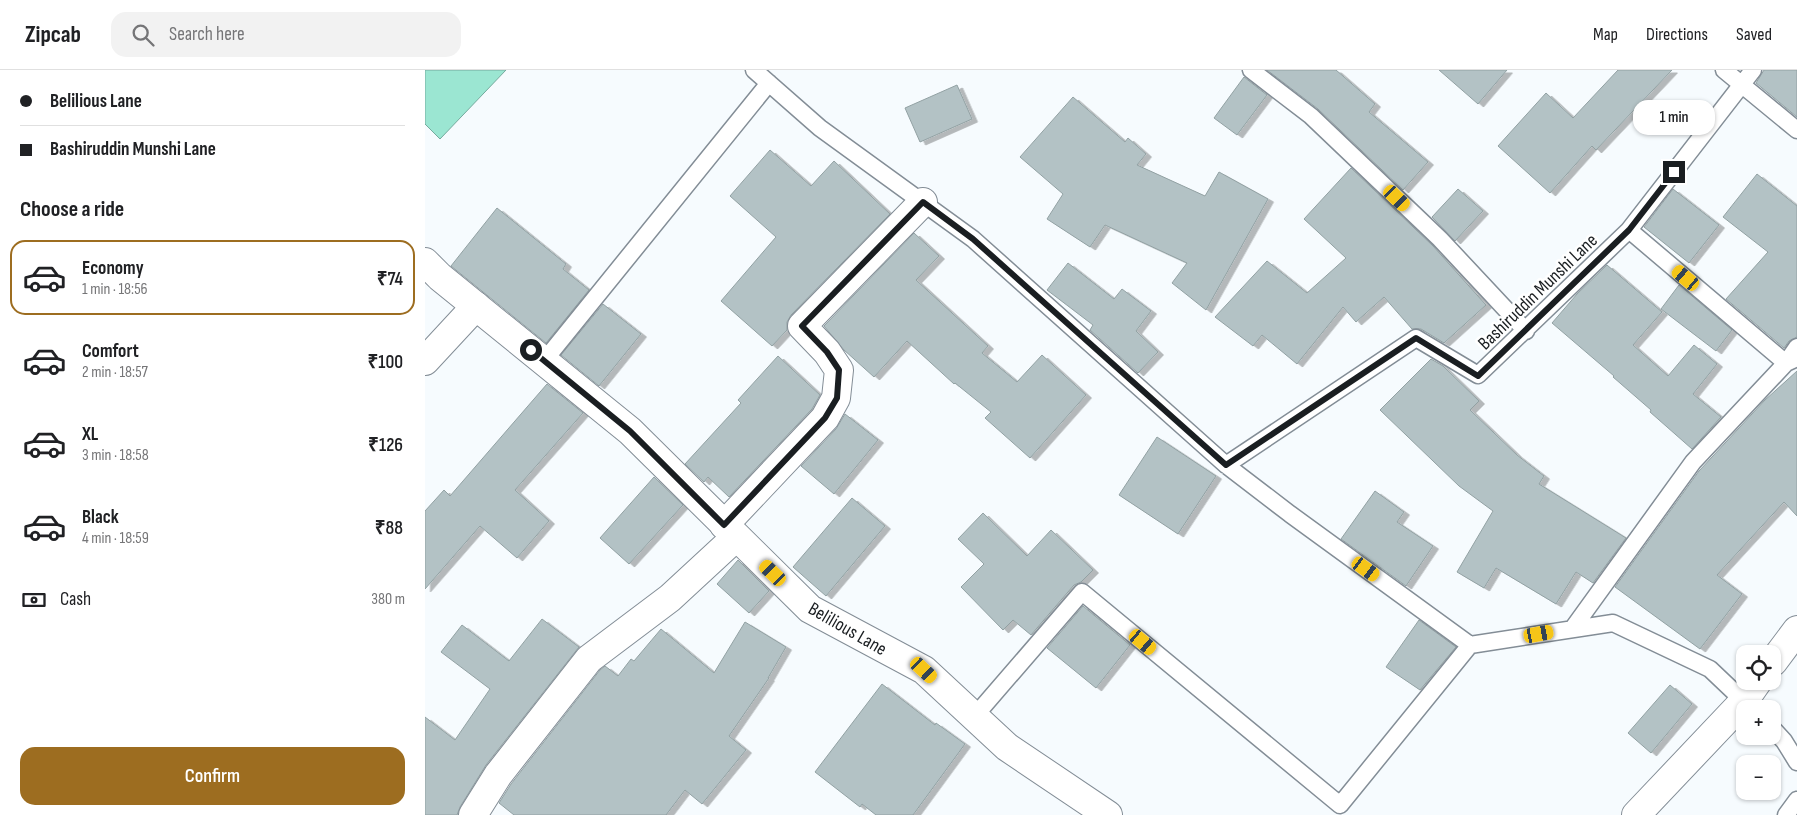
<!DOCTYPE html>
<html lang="en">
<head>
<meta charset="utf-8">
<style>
	:root { --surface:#fff; --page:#f2f2f2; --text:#202124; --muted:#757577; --line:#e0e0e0; --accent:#9d6d20 }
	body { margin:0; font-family:"Sofia Sans Condensed",sans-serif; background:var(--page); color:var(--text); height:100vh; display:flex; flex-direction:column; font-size:19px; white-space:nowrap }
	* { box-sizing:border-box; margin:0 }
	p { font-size:16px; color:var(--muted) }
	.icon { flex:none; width:28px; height:28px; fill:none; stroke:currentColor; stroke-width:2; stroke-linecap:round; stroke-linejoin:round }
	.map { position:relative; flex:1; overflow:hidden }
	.drawer { display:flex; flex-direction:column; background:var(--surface); width:425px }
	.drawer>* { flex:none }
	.guide { display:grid; align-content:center; height:110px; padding:0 20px; background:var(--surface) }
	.buttons { position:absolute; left:1311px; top:575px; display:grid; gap:10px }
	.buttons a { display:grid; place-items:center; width:45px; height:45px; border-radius:10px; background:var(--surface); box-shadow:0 1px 4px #0004; font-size:25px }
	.end { position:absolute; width:22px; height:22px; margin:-11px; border:6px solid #1a1e21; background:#fff; box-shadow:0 0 0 2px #fff }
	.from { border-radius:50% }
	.bubble { position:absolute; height:35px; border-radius:15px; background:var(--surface); box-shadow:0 1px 4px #0004; font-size:16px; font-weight:600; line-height:35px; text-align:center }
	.car { position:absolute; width:15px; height:30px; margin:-15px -8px; border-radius:6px; box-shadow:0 0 4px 1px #0007; background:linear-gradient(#f5c518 24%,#345 0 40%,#f5c518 0 76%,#345 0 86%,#f5c518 0) }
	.guide b { display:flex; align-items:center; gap:18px; height:48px; font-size:19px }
	.guide b+b { border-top:1px solid var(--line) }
	.guide i { width:12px; height:12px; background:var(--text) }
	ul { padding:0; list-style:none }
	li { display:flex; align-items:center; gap:15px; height:75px; margin:0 10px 8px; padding:0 10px; border:2px solid transparent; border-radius:15px }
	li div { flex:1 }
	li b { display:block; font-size:19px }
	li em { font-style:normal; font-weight:600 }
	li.selected { border-color:var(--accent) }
	li>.icon { width:45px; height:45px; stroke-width:1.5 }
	h2 { padding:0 20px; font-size:22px; line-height:60px }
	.pay { display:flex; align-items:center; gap:12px; height:55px; padding:0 20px; font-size:19px }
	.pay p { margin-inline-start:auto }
	.primary-button { display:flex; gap:10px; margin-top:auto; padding:10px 20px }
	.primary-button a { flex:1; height:58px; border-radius:15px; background:var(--accent); color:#fff; font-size:20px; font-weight:600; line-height:58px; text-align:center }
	header { display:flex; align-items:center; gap:30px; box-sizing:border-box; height:70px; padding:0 25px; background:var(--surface); border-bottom:1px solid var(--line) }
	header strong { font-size:24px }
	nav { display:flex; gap:28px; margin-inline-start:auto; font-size:18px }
	.search { width:350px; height:45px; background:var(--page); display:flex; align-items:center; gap:12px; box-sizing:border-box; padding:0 18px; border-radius:15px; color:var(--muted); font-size:19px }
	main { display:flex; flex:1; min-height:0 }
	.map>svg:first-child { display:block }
	.water { fill:#9be6d2; stroke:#74aa9d }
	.building { fill:#b3c2c5; stroke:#92a1a3; filter:url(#shadow) }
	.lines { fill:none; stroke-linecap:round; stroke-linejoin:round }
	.lane-casing { stroke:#838d96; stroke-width:19 }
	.street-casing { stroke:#838d96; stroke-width:30 }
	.secondary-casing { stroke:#838d96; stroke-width:30 }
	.lane { stroke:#fff; stroke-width:16 }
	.street { stroke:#fff; stroke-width:28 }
	.secondary { stroke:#fff; stroke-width:28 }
	.route { stroke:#1a1e21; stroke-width:6 }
	.labels { text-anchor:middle; stroke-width:5; stroke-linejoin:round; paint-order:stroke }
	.street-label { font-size:19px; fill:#1a1e21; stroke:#fff }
</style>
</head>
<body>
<header>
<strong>Zipcab</strong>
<div class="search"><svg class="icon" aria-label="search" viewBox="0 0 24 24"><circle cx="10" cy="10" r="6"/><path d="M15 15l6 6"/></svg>Search here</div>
<nav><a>Map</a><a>Directions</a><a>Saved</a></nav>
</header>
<main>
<section class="drawer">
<div class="guide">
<b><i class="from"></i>Belilious Lane</b>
<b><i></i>Bashiruddin Munshi Lane</b>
</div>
<h2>Choose a ride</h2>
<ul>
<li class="selected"><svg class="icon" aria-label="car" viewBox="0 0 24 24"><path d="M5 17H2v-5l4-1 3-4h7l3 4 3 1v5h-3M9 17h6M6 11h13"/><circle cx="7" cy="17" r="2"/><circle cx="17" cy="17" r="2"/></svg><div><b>Economy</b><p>1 min · 18:56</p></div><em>₹74</em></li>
<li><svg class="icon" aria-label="car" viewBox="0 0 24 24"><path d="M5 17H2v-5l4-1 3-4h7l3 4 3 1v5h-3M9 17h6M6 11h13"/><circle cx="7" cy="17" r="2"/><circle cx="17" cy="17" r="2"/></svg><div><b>Comfort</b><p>2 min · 18:57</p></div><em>₹100</em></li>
<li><svg class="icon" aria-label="car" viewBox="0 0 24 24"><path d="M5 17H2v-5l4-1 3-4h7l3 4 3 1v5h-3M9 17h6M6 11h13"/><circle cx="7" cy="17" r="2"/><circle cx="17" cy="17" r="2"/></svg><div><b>XL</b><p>3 min · 18:58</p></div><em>₹126</em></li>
<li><svg class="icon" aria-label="car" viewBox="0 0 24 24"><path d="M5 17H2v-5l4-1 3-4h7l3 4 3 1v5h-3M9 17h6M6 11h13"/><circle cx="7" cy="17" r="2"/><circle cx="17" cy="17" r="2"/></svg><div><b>Black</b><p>4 min · 18:59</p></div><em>₹88</em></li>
</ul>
<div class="pay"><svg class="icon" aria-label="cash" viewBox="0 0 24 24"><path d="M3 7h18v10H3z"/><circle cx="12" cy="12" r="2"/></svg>Cash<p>380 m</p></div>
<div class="primary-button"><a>Confirm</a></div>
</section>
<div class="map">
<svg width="1372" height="745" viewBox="0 0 1372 745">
	<defs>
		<filter id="shadow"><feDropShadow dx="5.5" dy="3" stdDeviation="0" flood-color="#0004"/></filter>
	</defs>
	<rect width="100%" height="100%" fill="#f6fbfe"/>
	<!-- water -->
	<path class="water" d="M 0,0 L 81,0 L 15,69 L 0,54 Z"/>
	<!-- building -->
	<path class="building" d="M 842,0 L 911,0 L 950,34 L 944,42 L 1003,92 L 978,120 L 893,39 Z
		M 1014,0 L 1082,0 L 1053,34 Z
		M 1193,0 L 1247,0 L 1171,80 L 1167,76 L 1125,123 L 1073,76 L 1121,23 L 1148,48 Z
		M 1339,0 L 1372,0 L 1372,47 L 1331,13 Z
		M 819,7 L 842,25 L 812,65 L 789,48 Z
		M 532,15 L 547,49 L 495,72 L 480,38 Z
		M 648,27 L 700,72 L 703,68 L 721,84 L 712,95 L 780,126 L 794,102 L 843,129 L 781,240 L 747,213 L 762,193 L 680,155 L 665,177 L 622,149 L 638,124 L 595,87 Z
		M 345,80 L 386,116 L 409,91 L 465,144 L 366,245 L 362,252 L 362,260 L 347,276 L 296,231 L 351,167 L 305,126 Z
		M 926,98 L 1008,176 L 1061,235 L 1019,273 L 996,259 L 987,259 L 959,227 L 931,252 L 918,237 L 872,294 L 837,265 L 828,276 L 790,247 L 842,191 L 882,223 L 921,188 L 879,149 Z
		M 1332,104 L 1372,136 L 1372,267 L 1364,271 L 1359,278 L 1301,229 L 1343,182 L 1298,147 Z
		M 1033,119 L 1058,141 L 1030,171 L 1007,147 Z
		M 1248,119 L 1294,155 L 1264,193 L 1219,157 Z
		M 72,138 L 141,194 L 138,199 L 164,220 L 121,273 L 26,196 Z
		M 489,163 L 514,186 L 491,210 L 563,276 L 557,283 L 592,312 L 617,285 L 661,325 L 605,388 L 560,348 L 566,342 L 530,313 L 529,314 L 482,271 L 449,307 L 419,280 L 399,256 Z
		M 643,193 L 689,229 L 697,219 L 726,241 L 711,261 L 733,282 L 713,303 L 665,260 L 668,255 L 622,220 Z
		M 1182,195 L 1237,242 L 1208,275 L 1243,306 L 1269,275 L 1292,294 L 1268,324 L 1296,347 L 1267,379 L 1225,342 L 1226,340 L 1188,307 L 1189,306 L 1127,253 L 1152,224 Z
		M 1254,215 L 1307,260 L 1291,281 L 1236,239 Z
		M 178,234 L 216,264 L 174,316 L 136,285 Z
		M 353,286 L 395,325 L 387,339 L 304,427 L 283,407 L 279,412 L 260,394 L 316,333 L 313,330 Z
		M 1006,289 L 1018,296 L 1054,331 L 1045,340 L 1092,385 L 1119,406 L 1114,414 L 1201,468 L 1168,513 L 1151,502 L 1131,534 L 1071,498 L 1059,518 L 1032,502 L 1068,441 L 1034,416 L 955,340 Z
		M 1372,301 L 1372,446 L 1359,432 L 1292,505 L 1317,524 L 1275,579 L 1190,517 L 1274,401 L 1340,330 Z
		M 122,314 L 158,343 L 90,420 L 124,451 L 92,488 L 55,456 L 0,519 L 0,441 L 19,420 L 25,426 Z
		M 420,344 L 453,370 L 409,424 L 376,396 L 411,359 Z
		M 732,367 L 791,406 L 753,464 L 694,425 Z
		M 229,407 L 258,435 L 204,494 L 175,468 Z
		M 950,421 L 979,442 L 972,452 L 1008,476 L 981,516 L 916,469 Z
		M 427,428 L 460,456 L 401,526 L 368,497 Z
		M 558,443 L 602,486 L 626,460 L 668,500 L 656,512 L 649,515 L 606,565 L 588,550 L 578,560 L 536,517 L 559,494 L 533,469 Z
		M 313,490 L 344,521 L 324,543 L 292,514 Z
		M 658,536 L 705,575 L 671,618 L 622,578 Z
		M 117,549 L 154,577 L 61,695 L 35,737 L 32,745 L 0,745 L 0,647 L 30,670 L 65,619 L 16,582 L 37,555 L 84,591 Z
		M 994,550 L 1031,577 L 995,620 L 961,597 Z
		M 320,552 L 361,577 L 343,608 L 344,608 L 304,666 L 321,680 L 277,734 L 260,720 L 241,745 L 89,745 L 74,733 L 86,714 L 175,600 L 180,596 L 193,606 L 206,589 L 209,591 L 236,559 L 289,603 Z
		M 457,614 L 510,655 L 511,653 L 540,674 L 488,745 L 451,745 L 437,734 L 435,737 L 390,702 Z
		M 1245,615 L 1267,634 L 1226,683 L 1203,663 Z"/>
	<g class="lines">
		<!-- lane casing -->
		<g class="lane-casing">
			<path id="lane" d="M 329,0 L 395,58 L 548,169 L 801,395 L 865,444 L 1045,575 L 1188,553 L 1285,599 L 1325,637
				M 826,0 L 886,46 L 1015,169 L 1101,261
				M 1299,0 L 1372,60
				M 1204,160 L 1361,293 L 1370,289
				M 119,291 L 344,13
				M 801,395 L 991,268 L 1053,305 L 1204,160 L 1328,0
				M 1148,558 L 1268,392 L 1361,293 L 1372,277
				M 549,647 L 657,522 L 915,735 L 1045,575
				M 1348,659 L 1359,671 L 1372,692
				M 1361,745 L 1372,730"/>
		</g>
		<!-- street casing -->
		<g class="street-casing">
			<path id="street" d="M 0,291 L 51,236
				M 299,455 L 400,348 L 411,328 L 414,300 L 402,282 L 377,256 L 498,132
				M 48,745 L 73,705 L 164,589 L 245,528 L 311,467"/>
		</g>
		<!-- secondary casing -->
		<g class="secondary-casing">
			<path id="secondary" d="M 0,192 L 15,207 L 205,361 L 385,539 L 499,600 L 582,677 L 683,745
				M 1348,592 L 1372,560
				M 1211,745 L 1319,631 L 1333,611"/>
		</g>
		<!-- lane -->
		<use href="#lane" class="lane"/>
		<!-- street -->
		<use href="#street" class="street"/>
		<!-- secondary -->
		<use href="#secondary" class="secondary"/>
	</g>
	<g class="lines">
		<!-- route -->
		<path class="route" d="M 106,280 L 205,361 L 299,455 L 400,348 L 412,328 L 414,300 L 402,282 L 377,256 L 498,132 L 548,169 L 801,395 L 991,268 L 1053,306 L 1204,160 L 1249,102"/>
	</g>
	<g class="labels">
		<!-- street labels -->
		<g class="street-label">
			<text transform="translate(1112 221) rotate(-44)" y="7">Bashiruddin Munshi Lane</text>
			<text transform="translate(423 558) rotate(30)" y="7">Belilious Lane</text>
		</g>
	</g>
</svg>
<div class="buttons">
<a><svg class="icon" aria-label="locate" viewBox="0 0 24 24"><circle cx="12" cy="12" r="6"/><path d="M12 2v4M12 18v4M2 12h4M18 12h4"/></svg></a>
<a>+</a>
<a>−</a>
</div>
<i class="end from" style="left:106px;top:280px"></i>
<i class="end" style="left:1249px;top:102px"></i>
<div class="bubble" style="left:1208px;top:30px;width:82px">1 min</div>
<i class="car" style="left:972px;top:128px;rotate:134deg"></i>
<i class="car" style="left:1261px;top:208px;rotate:310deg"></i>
<i class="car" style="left:941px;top:499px;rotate:126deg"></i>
<i class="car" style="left:348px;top:503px;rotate:314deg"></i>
<i class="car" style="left:1114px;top:564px;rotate:80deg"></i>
<i class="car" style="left:718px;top:572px;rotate:130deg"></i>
<i class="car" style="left:499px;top:600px;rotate:133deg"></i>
</div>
</main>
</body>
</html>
